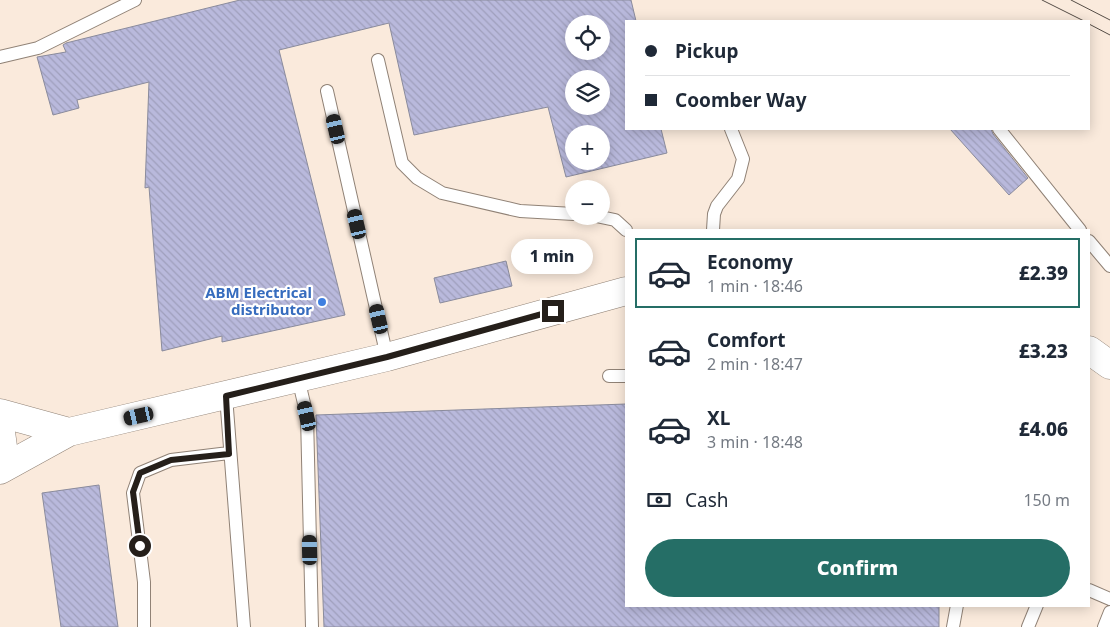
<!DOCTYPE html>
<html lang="en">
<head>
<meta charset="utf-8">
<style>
	:root { --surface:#fff; --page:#f6f6f7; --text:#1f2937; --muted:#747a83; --line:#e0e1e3; --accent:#256e66 }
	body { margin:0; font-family:"Noto Sans",sans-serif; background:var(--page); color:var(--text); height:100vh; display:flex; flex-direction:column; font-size:19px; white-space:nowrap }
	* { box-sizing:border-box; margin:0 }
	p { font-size:16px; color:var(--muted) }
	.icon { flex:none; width:28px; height:28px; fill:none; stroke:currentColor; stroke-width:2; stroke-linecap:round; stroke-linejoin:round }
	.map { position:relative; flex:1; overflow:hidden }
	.panel { position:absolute; left:625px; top:229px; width:465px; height:378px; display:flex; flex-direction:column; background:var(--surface); border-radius:0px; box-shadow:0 2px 12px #0003 }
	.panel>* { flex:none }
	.top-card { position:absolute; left:625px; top:20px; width:465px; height:110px; border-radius:0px; box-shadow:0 2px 12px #0003; display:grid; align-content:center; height:110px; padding:0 20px; background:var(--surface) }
	.tools { position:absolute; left:565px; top:15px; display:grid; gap:10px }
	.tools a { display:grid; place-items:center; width:45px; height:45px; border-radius:50%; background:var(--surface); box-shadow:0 2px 12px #0003; font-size:25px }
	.end { position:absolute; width:22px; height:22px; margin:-11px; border:6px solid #251f1a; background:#fff; box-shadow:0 0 0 2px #fff }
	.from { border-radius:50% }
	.bubble { position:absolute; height:35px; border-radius:18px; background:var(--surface); box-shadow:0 2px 12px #0003; font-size:16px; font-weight:800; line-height:35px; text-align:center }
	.car { position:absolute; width:15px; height:30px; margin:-15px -8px; border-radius:6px; box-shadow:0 0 4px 1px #0007; background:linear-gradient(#222 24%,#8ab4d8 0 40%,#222 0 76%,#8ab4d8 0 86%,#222 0) }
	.top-card b { display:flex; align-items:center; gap:18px; height:48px; font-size:19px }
	.top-card b+b { border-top:1px solid var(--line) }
	.top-card i { width:12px; height:12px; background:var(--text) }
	ul { padding:9px 0 0; list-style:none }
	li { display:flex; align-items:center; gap:15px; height:70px; margin:0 10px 8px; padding:0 10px; border:2px solid transparent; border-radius:0px }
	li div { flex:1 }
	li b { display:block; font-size:19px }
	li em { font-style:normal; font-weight:800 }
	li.active { border-color:var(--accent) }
	li>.icon { width:45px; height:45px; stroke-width:1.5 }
	.pay { display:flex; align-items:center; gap:12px; height:55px; padding:0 20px; font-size:19px }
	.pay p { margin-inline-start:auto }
	.button { display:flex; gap:10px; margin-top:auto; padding:10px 20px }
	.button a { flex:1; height:58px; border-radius:30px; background:var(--accent); color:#fff; font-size:20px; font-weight:800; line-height:58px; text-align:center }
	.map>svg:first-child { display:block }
	.building { fill:url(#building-back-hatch); stroke:#8a8b9c; fill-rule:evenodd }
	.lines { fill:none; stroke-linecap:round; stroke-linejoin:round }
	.service-casing { stroke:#908276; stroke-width:14 }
	.tertiary-casing { stroke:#908276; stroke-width:29 }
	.secondary-casing { stroke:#908276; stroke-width:29 }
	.service { stroke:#fff; stroke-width:12 }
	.tertiary { stroke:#fff; stroke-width:28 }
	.secondary { stroke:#fff; stroke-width:28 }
	.tram { stroke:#554d46; stroke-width:1 }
	.route { stroke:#251f1a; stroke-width:6 }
	.shop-dot { fill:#3f7fe0; stroke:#fff; stroke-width:2 }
	.labels { text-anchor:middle; stroke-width:4.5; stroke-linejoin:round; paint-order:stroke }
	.shop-label { font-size:15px; font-weight:bold; fill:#366cbe; stroke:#fff; text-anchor:end }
</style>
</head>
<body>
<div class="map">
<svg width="1110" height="627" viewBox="0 0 1110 627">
	<defs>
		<pattern id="building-back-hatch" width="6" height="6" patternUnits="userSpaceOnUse" patternTransform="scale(1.25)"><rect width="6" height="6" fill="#b9b9dc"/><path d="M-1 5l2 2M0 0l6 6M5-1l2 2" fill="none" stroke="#9f9fbc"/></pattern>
	</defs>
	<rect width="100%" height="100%" fill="#faeadc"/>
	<!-- building -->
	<path class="building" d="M 240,0 L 631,0 L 636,21 L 626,21 L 626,129 L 661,129 L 667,153 L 566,177 L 548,107 L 414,135 L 389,23 L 279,50 L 345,315 L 222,342 L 222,336 L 162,351 L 149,187 L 145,188 L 149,82 L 77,100 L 79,108 L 53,115 L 37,57 L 66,52 L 63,45 L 66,43 ZM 574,24 L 601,24 L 601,51 L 574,51 ZM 574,79 L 601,79 L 601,106 L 574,106 ZM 574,134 L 601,134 L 601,161 L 574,161 Z
		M 950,129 L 991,129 L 993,134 L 1028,178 L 1009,195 Z
		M 506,261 L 512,286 L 440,303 L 434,278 Z
		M 626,404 L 626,605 L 939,605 L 939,627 L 324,627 L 316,415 Z
		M 99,485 L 118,627 L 61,627 L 42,493 Z"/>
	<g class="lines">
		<!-- service casing -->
		<g class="service-casing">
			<path id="service" d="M 0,57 L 38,48 L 135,0
				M 378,60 L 402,163 L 417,178 L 442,193 L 520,211 L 574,214
				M 327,91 L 387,357
				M 999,129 L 1080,230
				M 596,216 L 615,220 L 626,230
				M 713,230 L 714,214 L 717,206 L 738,179 L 743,159 L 731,129
				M 1089,241 L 1110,266
				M 609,376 L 626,376
				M 298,378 L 307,416 L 312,627
				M 226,396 L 244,627
				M 1089,590 L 1110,599
				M 144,627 L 144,582 L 133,493 L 140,473 L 171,460 L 229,453
				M 953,627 L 957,605
				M 1028,627 L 1037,605
				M 1104,627 L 1110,612"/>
		</g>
		<!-- tertiary casing -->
		<g class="tertiary-casing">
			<path id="tertiary" d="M 1089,350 L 1110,365
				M 0,413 L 69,432
				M 0,470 L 69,432 L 387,357 L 626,291"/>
		</g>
		<!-- secondary casing -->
		<g class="secondary-casing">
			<path id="secondary" d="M 0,425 L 3,447 L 0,455"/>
		</g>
		<!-- service -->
		<use href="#service" class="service"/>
		<!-- tertiary -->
		<use href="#tertiary" class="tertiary"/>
		<!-- secondary -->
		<use href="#secondary" class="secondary"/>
		<!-- tram -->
		<path class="tram" d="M 1042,0 L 1084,21
			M 1071,0 L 1110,20
			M 1089,24 L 1110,35"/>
	</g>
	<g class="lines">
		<!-- route -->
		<path class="route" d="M 140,546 L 133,492 L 140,473 L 171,460 L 229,454 L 226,396 L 387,357 L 553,311"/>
	</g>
	<!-- markers -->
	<circle class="shop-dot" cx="322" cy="302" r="5"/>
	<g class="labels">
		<!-- shop labels -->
		<g class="shop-label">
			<text x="312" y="298">ABM Electrical<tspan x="312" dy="17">distributor</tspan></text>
		</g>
	</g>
</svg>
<div class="tools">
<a><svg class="icon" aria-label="locate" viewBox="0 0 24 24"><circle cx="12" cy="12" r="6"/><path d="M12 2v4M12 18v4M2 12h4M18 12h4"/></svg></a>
<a><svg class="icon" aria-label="layers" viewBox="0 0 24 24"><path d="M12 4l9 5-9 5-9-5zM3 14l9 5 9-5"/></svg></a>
<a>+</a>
<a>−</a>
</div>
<i class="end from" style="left:140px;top:546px"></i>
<i class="end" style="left:553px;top:311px"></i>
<div class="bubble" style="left:511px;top:239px;width:82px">1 min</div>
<i class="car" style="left:336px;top:129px;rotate:347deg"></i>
<i class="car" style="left:357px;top:224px;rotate:347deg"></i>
<i class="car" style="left:379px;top:319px;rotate:347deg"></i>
<i class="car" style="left:139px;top:416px;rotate:257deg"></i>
<i class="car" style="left:307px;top:416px;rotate:347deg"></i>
<i class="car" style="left:310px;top:550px;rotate:359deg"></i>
<div class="top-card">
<b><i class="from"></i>Pickup</b>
<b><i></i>Coomber Way</b>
</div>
<section class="panel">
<ul>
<li class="active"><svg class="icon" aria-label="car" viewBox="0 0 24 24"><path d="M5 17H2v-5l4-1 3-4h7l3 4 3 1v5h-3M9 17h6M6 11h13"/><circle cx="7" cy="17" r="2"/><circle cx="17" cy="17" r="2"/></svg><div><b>Economy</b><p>1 min · 18:46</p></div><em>£2.39</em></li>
<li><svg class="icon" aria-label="car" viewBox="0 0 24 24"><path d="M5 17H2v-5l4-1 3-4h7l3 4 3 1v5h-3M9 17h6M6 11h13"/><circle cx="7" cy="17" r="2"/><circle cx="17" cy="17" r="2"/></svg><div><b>Comfort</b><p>2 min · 18:47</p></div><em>£3.23</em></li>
<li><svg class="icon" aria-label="car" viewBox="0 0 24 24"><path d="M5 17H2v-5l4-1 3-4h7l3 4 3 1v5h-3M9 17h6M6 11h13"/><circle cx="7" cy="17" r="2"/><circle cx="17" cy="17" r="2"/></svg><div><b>XL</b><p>3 min · 18:48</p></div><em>£4.06</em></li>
</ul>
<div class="pay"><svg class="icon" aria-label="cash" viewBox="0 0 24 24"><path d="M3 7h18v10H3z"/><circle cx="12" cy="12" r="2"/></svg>Cash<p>150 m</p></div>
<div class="button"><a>Confirm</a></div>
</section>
</div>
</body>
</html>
